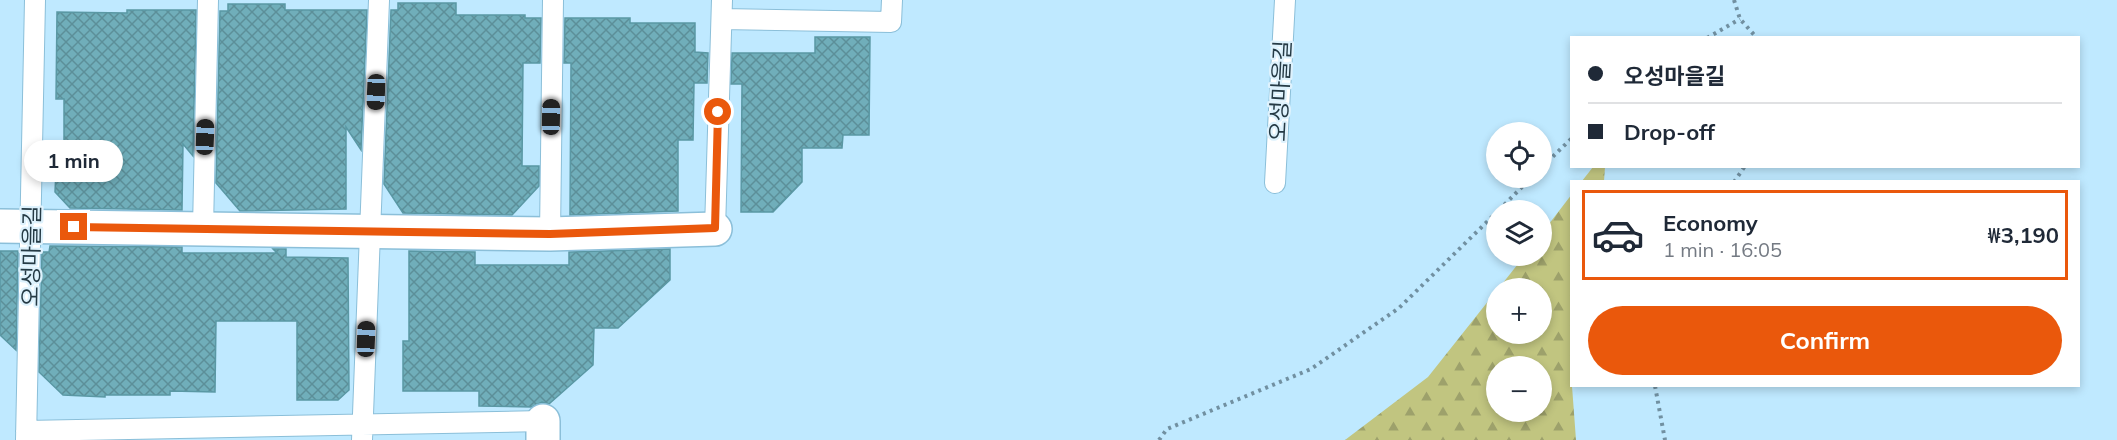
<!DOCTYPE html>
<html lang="en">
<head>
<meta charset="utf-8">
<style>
	:root { --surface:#fff; --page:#f2f2f3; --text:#1f2937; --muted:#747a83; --line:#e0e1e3; --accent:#ea580c }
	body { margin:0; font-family:Mulish,"Noto Sans KR",sans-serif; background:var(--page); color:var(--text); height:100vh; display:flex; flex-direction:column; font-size:22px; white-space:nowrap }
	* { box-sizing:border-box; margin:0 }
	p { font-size:20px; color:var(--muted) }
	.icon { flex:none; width:33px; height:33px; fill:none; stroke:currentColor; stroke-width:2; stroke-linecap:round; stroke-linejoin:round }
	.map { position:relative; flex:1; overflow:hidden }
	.drawer { position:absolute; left:1570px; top:180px; width:510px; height:207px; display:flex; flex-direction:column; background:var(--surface); border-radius:0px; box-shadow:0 3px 9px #0003 }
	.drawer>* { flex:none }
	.banner { position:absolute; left:1570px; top:36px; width:510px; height:132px; border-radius:0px; box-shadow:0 3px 9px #0003; display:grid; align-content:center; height:132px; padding:0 18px; background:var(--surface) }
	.buttons { position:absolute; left:1486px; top:122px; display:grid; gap:12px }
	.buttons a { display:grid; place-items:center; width:66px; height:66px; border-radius:50%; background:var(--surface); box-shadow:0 3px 9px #0003; font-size:30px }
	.end { position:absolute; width:27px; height:27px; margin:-14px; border:8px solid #ea580c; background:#fff; box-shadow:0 0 0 3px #fff }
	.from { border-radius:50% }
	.bubble { position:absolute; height:42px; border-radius:21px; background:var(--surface); box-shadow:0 3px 9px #0003; font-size:20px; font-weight:700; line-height:42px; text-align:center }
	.car { position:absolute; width:18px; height:36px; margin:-18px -9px; border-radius:8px; box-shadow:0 0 4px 2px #0007; background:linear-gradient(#222 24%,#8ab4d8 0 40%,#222 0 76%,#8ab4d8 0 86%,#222 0) }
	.banner b { display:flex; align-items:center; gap:21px; height:57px; font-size:22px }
	.banner b+b { border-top:2px solid var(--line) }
	.banner i { width:15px; height:15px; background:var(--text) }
	ul { padding:10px 0 0; list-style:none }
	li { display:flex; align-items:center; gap:18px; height:90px; margin:0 12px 9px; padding:0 6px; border:3px solid transparent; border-radius:0px }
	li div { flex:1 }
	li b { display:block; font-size:22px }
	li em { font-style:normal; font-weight:700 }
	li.on { border-color:var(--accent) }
	li>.icon { width:54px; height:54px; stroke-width:1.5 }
	.primary-button { display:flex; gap:12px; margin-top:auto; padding:12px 18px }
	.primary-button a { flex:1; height:69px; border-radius:36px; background:var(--accent); color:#fff; font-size:24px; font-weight:700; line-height:69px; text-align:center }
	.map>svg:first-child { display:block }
	.forest { fill:url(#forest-firs); fill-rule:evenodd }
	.building { fill:url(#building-cross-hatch); stroke:#5a98a4; stroke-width:1.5 }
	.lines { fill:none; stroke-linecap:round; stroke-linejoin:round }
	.service-casing { stroke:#8bbfd9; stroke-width:22 }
	.minor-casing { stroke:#8bbfd9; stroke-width:36 }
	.path { stroke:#7190a1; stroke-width:4; stroke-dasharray:3 4.5; stroke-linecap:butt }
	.service { stroke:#fff; stroke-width:20 }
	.minor { stroke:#fff; stroke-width:33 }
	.route { stroke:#ea580c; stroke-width:8 }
	.labels { text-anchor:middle; stroke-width:4.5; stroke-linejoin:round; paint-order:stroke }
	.street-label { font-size:22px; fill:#253a45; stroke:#def2fd }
</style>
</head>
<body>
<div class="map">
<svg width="2117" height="440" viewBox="0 0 2117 440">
	<defs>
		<pattern id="forest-firs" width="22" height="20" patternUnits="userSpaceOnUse" patternTransform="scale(1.5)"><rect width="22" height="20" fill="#c1c580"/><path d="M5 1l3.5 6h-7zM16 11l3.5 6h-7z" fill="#9da16b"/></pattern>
		<pattern id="building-cross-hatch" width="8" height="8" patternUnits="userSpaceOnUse" patternTransform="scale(1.5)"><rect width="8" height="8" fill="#70aeba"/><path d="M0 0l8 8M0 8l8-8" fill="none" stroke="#5c8f99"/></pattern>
	</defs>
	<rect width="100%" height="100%" fill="#bfe9ff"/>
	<!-- forest -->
	<path class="forest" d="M 1593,167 L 1605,167 L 1604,181 L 1582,181 Z
		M 1572,194 L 1572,386 L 1576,440 L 1345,440 L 1428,377 L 1497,290 L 1497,333 L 1542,333 L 1542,288 L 1499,288 L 1525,255 L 1542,255 L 1542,233 ZM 1497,366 L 1542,366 L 1542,411 L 1497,411 Z"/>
	<!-- building -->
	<path class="building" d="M 398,3 L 456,3 L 456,15 L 525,15 L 525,18 L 541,18 L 540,63 L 523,63 L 522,166 L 539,166 L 539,186 L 512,215 L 403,213 L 384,184 L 391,10 L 398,10 Z
		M 228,4 L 285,4 L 285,10 L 367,10 L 361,150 L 346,127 L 346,209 L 240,211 L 216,183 L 220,11 L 228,11 Z
		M 127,10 L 196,10 L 193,156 L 183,144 L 182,210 L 70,208 L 55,192 L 57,149 L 64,149 L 64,99 L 56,99 L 57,12 L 127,13 Z
		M 565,18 L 630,18 L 630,23 L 695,23 L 695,52 L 708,53 L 707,83 L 694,83 L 693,140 L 678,140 L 678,211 L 570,215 L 571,63 L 564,63 Z
		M 815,37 L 870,37 L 869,135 L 843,135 L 842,148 L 802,148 L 802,182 L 773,212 L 741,212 L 742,84 L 731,84 L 732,53 L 815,53 Z
		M 50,246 L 182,247 L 182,253 L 277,253 L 273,249 L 286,249 L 286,257 L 348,258 L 349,390 L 338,400 L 297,400 L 297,321 L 216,321 L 215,392 L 170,391 L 170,395 L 105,395 L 105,397 L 63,395 L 39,372 L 42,252 L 49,252 Z
		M 670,249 L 670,280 L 618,328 L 594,328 L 593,365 L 549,404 L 542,402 L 532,407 L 479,406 L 479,391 L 403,391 L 403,341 L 409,341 L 409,251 L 475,252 L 475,265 L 569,265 L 569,252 Z
		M 0,251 L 18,251 L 16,350 L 0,335 Z"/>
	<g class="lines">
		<!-- service casing -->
		<g class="service-casing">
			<path id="service" d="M 722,19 L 891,22 L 892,0
				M 1275,183 L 1285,0
				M 203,228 L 208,0
				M 715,229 L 722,0
				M 550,234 L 553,0
				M 26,431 L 543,421
				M 26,440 L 35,0
				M 362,440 L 379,0"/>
		</g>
		<!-- minor casing -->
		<g class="minor-casing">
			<path id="minor" d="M 0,226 L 550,234 L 715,229
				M 543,440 L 543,421"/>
		</g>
		<!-- path -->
		<path class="path" d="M 1734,0 L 1740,19 L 1757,38
			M 1707,38 L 1740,19
			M 1542,167 L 1572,138
			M 1734,182 L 1745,166
			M 1499,210 L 1532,177
			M 1655,386 L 1665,440
			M 1159,440 L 1167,429 L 1311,369 L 1399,308 L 1497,212"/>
		<!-- service -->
		<use href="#service" class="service"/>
		<!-- minor -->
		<use href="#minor" class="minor"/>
	</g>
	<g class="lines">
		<!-- route -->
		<path class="route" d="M 74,227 L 550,234 L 715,228 L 718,112"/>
	</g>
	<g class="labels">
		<!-- street labels -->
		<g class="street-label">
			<text transform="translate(1280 91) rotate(-87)" y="8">오성마을길</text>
			<text transform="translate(31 256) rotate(-89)" y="8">오성마을길</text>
		</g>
	</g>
</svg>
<div class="buttons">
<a><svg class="icon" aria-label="locate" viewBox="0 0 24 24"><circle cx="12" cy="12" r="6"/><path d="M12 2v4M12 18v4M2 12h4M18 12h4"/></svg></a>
<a><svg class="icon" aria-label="layers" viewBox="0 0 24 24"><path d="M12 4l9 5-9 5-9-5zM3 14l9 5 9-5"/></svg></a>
<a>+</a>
<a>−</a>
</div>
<i class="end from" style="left:718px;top:112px"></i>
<i class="end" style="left:74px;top:227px"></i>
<div class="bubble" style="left:24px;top:140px;width:99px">1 min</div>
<i class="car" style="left:376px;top:92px;rotate:182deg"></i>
<i class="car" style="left:551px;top:117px;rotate:1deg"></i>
<i class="car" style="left:205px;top:137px;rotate:2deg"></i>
<i class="car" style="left:366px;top:339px;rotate:2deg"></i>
<div class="banner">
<b><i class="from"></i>오성마을길</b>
<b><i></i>Drop-off</b>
</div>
<section class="drawer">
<ul>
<li class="on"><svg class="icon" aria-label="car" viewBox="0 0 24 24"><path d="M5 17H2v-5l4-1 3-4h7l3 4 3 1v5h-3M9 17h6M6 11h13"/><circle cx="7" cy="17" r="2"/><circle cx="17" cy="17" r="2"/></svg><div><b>Economy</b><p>1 min · 16:05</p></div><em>₩3,190</em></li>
</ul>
<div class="primary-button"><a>Confirm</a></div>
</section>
</div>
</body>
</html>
